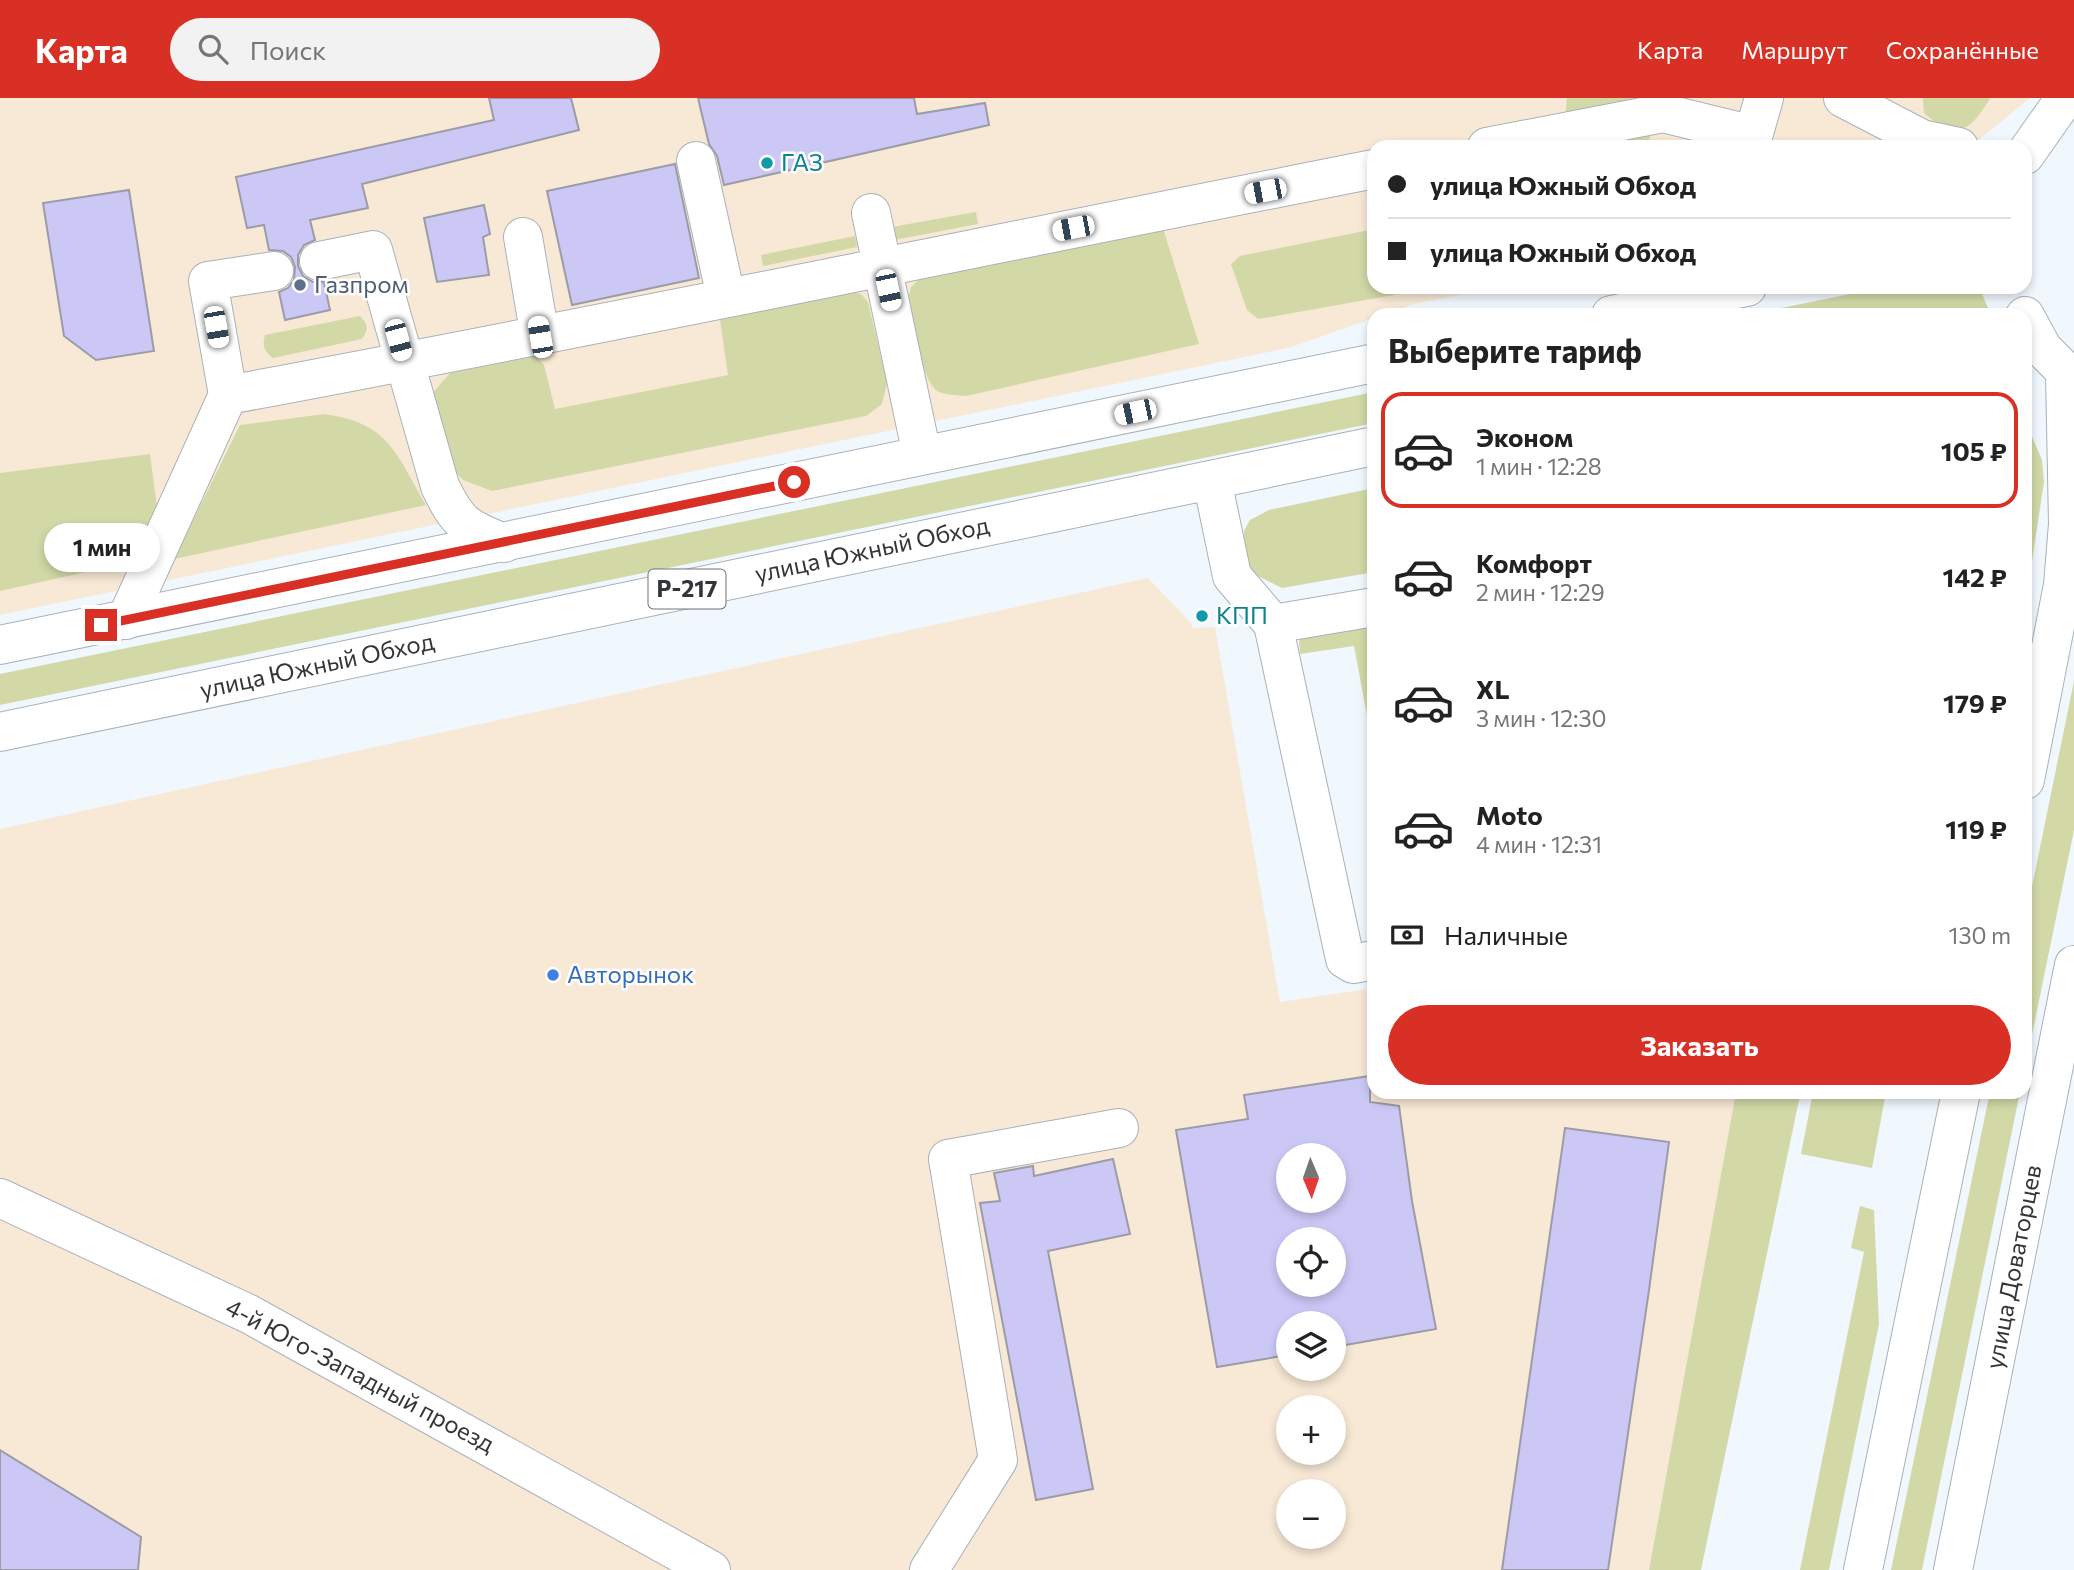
<!DOCTYPE html>
<html lang="ru">
<head>
<meta charset="utf-8">
<style>
	:root { --surface:#fff; --page:#f2f2f2; --text:#222; --muted:#767676; --line:#e0e0e0; --accent:#d93025 }
	body { margin:0; font-family:Commissioner,sans-serif; background:var(--page); color:var(--text); height:100vh; display:flex; flex-direction:column; font-size:26px; white-space:nowrap }
	* { box-sizing:border-box; margin:0 }
	p { font-size:23px; color:var(--muted) }
	.icon { flex:none; width:38px; height:38px; fill:none; stroke:currentColor; stroke-width:2; stroke-linecap:round; stroke-linejoin:round }
	.map { position:relative; flex:1; overflow:hidden }
	.sheet { position:absolute; left:1367px; top:210px; width:665px; height:791px; display:flex; flex-direction:column; background:var(--surface); border-radius:21px; box-shadow:0 4px 10px #0003 }
	.sheet>* { flex:none }
	.hud { position:absolute; left:1367px; top:42px; width:665px; height:154px; border-radius:21px; box-shadow:0 4px 10px #0003; display:grid; align-content:center; height:154px; padding:0 21px; background:var(--surface) }
	.needle { width:46px; rotate:178deg }
	.buttons { position:absolute; left:1276px; top:1045px; display:grid; gap:14px }
	.buttons a { display:grid; place-items:center; width:70px; height:70px; border-radius:50%; background:var(--surface); box-shadow:0 4px 10px #0003; font-size:35px }
	.end { position:absolute; width:32px; height:32px; margin:-16px; border:9px solid #d93025; background:#fff; box-shadow:0 0 0 4px #fff }
	.from { border-radius:50% }
	.bubble { position:absolute; height:49px; border-radius:24px; background:var(--surface); box-shadow:0 4px 10px #0003; font-size:23px; font-weight:700; line-height:49px; text-align:center }
	.car { position:absolute; width:21px; height:42px; margin:-21px -10px; border-radius:9px; box-shadow:0 0 5px 2px #0007; background:linear-gradient(#fff 24%,#345 0 40%,#fff 0 76%,#345 0 86%,#fff 0) }
	.hud b { display:flex; align-items:center; gap:24px; height:66px; font-size:26px }
	.hud b+b { border-top:2px solid var(--line) }
	.hud i { width:18px; height:18px; background:var(--text) }
	ul { padding:0; list-style:none }
	li { display:flex; align-items:center; gap:21px; height:116px; margin:0 14px 10px; padding:0 7px; border:4px solid transparent; border-radius:21px }
	li div { flex:1 }
	li b { display:block; font-size:26px }
	li em { font-style:normal; font-weight:700 }
	li.active { border-color:var(--accent) }
	li>.icon { width:63px; height:63px; stroke-width:1.5 }
	h2 { padding:0 21px; font-size:32px; line-height:84px }
	.pay { display:flex; align-items:center; gap:18px; height:77px; padding:0 21px; font-size:26px }
	.pay p { margin-inline-start:auto }
	.action { display:flex; gap:14px; margin-top:auto; padding:14px 21px }
	.action a { flex:1; height:80px; border-radius:42px; background:var(--accent); color:#fff; font-size:28px; font-weight:700; line-height:80px; text-align:center }
	header { display:flex; align-items:center; gap:42px; box-sizing:border-box; height:98px; padding:0 35px; background:var(--accent); color:#fff }
	header strong { font-size:33px }
	nav { display:flex; gap:38px; margin-inline-start:auto; font-size:24px }
	.search { width:490px; height:63px; background:var(--page); display:flex; align-items:center; gap:18px; box-sizing:border-box; padding:0 24px; border-radius:38px; color:var(--muted); font-size:26px }
	.map>svg:first-child { display:block }
	.commercial { fill:#f8e9d6; fill-rule:evenodd }
	.green { fill:#d2d9a7 }
	.building { fill:#cbc8f6; stroke:#9c9ca6; stroke-width:2; fill-rule:evenodd }
	.lines { fill:none; stroke-linecap:round; stroke-linejoin:round }
	.minor-casing { stroke:#a9b1b9; stroke-width:40 }
	.major-casing { stroke:#a9b1b9; stroke-width:40 }
	.minor { stroke:#fff; stroke-width:38 }
	.major { stroke:#fff; stroke-width:38 }
	.route { stroke:#d93025; stroke-width:9 }
	.culture-dot { fill:#0f9aa8; stroke:#fff; stroke-width:2.5 }
	.service-dot { fill:#5c6f8a; stroke:#fff; stroke-width:2.5 }
	.shop-dot { fill:#3f7fe0; stroke:#fff; stroke-width:2.5 }
	.labels { text-anchor:middle; stroke-width:5; stroke-linejoin:round; paint-order:stroke }
	.shield { fill:#fff; stroke:#707274; stroke-width:2 }
	.shield-label { font-size:23px; font-weight:bold; fill:#333639 }
	.culture-label { font-size:24px; fill:#0d838f; stroke:#fff; text-anchor:start }
	.service-label { font-size:24px; fill:#4e5e75; stroke:#fff; text-anchor:start }
	.street-label { font-size:24px; fill:#333639; stroke:#fff }
	.shop-label { font-size:24px; fill:#366cbe; stroke:#fff; text-anchor:start }
</style>
</head>
<body>
<header>
<strong>Карта</strong>
<div class="search"><svg class="icon" aria-label="search" viewBox="0 0 24 24"><circle cx="10" cy="10" r="6"/><path d="M15 15l6 6"/></svg>Поиск</div>
<nav><a>Карта</a><a>Маршрут</a><a>Сохранённые</a></nav>
</header>
<div class="map">
<svg width="2074" height="1472" viewBox="0 0 2074 1472">
	<rect width="100%" height="100%" fill="#f0f7fd"/>
	<!-- commercial -->
	<path class="commercial" d="M 0,0 L 2030,0 L 1970,49 L 1374,49 L 1374,189 L 1498,189 L 1414,206 L 1384,217 L 1374,217 L 1374,220 L 1288,250 L 0,517 Z
		M 1148,480 L 1191,525 L 1192,530 L 1215,529 L 1280,904 L 1374,890 L 1374,994 L 1736,994 L 1649,1472 L 0,1472 L 0,731 ZM 1288,1057 L 1334,1057 L 1334,1102 L 1288,1102 ZM 1288,1141 L 1334,1141 L 1334,1186 L 1288,1186 ZM 1288,1225 L 1334,1225 L 1334,1270 L 1288,1270 ZM 1288,1309 L 1334,1309 L 1334,1354 L 1288,1354 ZM 1288,1393 L 1334,1393 L 1334,1438 L 1288,1438 Z"/>
	<!-- green -->
	<path class="green" d="M 1567,0 L 1659,0 L 1648,49 L 1562,49 Z
		M 1923,0 L 1990,0 C 1971,33 1956,44 1924,15 Z
		M 976,114 L 978,126 L 894,142 L 892,129 Z
		M 1162,127 L 1199,246 L 966,298 C 957,297 946,297 939,294 C 921,285 913,221 908,201 L 911,189 L 920,180 Z
		M 1374,131 L 1374,189 L 1394,189 L 1394,197 L 1258,221 L 1247,212 L 1231,166 L 1240,158 Z
		M 855,138 L 857,149 L 763,168 L 761,157 Z
		M 1884,189 L 1979,189 L 1991,217 L 1911,215 L 1747,217 Z
		M 850,193 L 861,196 L 868,204 L 887,285 L 882,306 L 866,318 L 492,393 L 463,382 L 447,365 L 429,299 L 450,275 L 536,258 L 544,267 L 555,311 L 728,277 L 720,222 L 730,215 Z
		M 360,218 C 368,226 369,231 362,241 L 273,260 C 264,254 262,247 265,237 Z
		M 1374,294 L 1374,325 L 0,607 L 0,576 Z
		M 324,316 C 390,325 396,356 426,407 L 174,461 L 240,327 Z
		M 2025,322 L 2042,362 L 2044,384 L 2025,509 Z
		M 150,356 L 157,409 L 136,463 L 0,493 L 0,375 Z
		M 1374,390 L 1374,474 L 1282,490 L 1254,476 L 1244,454 L 1244,433 L 1250,422 L 1269,412 Z
		M 1374,520 L 1374,655 L 1354,548 L 1300,556 L 1299,543 L 1311,530 Z
		M 2074,583 L 2074,732 L 2025,971 L 2025,823 Z
		M 1736,994 L 1797,994 L 1800,997 L 1701,1472 L 1649,1472 Z
		M 1813,994 L 1886,994 L 1872,1070 L 1801,1056 Z
		M 1990,994 L 2020,994 L 1922,1472 L 1891,1472 Z
		M 1860,1108 L 1874,1112 L 1879,1226 L 1829,1472 L 1800,1472 L 1864,1154 L 1851,1150 Z"/>
	<!-- building -->
	<path class="building" d="M 489,0 L 571,0 L 579,32 L 362,86 L 368,110 L 310,122 L 315,142 L 304,147 L 298,157 L 298,168 L 303,178 L 313,184 L 324,184 L 330,212 L 285,222 L 279,194 L 288,190 L 294,182 L 295,169 L 291,159 L 283,153 L 269,152 L 264,127 L 247,130 L 236,79 L 494,22 Z
		M 698,0 L 914,0 L 917,16 L 985,5 L 989,27 L 724,87 L 717,58 L 709,46 Z
		M 675,66 L 699,180 L 572,207 L 547,93 Z
		M 129,92 L 154,253 L 96,262 L 64,238 L 43,105 Z
		M 484,107 L 490,136 L 483,139 L 489,177 L 437,184 L 424,120 Z
		M 1370,978 L 1370,1004 L 1399,1008 L 1412,1103 L 1436,1231 L 1334,1249 L 1334,1225 L 1288,1225 L 1288,1257 L 1217,1269 L 1176,1032 L 1248,1021 L 1244,997 ZM 1288,1057 L 1334,1057 L 1334,1102 L 1288,1102 ZM 1288,1141 L 1334,1141 L 1334,1186 L 1288,1186 Z
		M 1565,1030 L 1669,1044 L 1649,1192 L 1608,1472 L 1502,1472 Z
		M 1113,1061 L 1130,1136 L 1048,1153 L 1093,1391 L 1036,1402 L 980,1105 L 1000,1103 L 994,1075 L 1033,1068 L 1034,1078 Z
		M 0,1352 L 141,1439 L 138,1472 L 0,1472 Z"/>
	<g class="lines">
		<!-- minor casing -->
		<g class="minor-casing">
			<path id="minor" d="M 1843,0 L 1922,41 L 1959,49
				M 1487,49 L 1663,15 L 1753,37
				M 1750,49 L 1764,0
				M 696,63 L 726,199
				M 871,115 L 922,357
				M 523,139 L 540,239
				M 319,163 L 373,152 L 440,388 C 458,426 466,430 504,445
				M 228,297 C 611,226 992,146 1374,71
				M 1212,382 L 1232,478 L 1273,526 L 1345,861 L 1353,866 L 1374,862
				M 126,522 L 228,297 L 208,183 L 274,173
				M 1273,526 L 1374,509
				M 0,1100 L 249,1216 L 711,1472
				M 929,1472 L 998,1362 L 948,1061 L 1119,1030"/>
		</g>
		<!-- major casing -->
		<g class="major-casing">
			<path id="major" d="M 2025,57 L 2065,0
				M 1611,217 L 1747,189
				M 2025,218 L 2043,251 L 2074,282
				M 0,547 L 1374,265
				M 0,634 L 1374,348
				M 2025,682 L 2063,487 L 2068,426 L 2065,275
				M 1863,1472 L 1961,994
				M 1953,1472 L 2074,867"/>
		</g>
		<!-- minor -->
		<use href="#minor" class="minor"/>
		<!-- major -->
		<use href="#major" class="major"/>
	</g>
	<g class="lines">
		<!-- route -->
		<path class="route" d="M 101,527 L 794,384"/>
	</g>
	<!-- markers -->
	<g class="culture-dot">
		<circle cx="767" cy="65" r="7"/>
		<circle cx="1202" cy="518" r="7"/>
	</g>
	<circle class="service-dot" cx="300" cy="187" r="7"/>
	<circle class="shop-dot" cx="553" cy="877" r="7"/>
	<g class="labels">
		<!-- shield labels -->
		<rect class="shield" x="648.5" y="471.5" width="77" height="39" rx="5"/>
		<g class="shield-label">
			<text x="687" y="499">Р-217</text>
		</g>
		<!-- culture labels -->
		<g class="culture-label">
			<text x="781" y="73">ГАЗ</text>
			<text x="1216" y="526">КПП</text>
		</g>
		<!-- service labels -->
		<g class="service-label">
			<text x="314" y="195">Газпром</text>
		</g>
		<!-- street labels -->
		<g class="street-label">
			<text transform="translate(872 452) rotate(-12)" y="8">улица Южный Обход</text>
			<text transform="translate(317 568) rotate(-12)" y="8">улица Южный Обход</text>
			<text transform="translate(2014 1169) rotate(-79)" y="8">улица Доваторцев</text>
			<text transform="translate(360 1278) rotate(28)" y="8">4-й Юго-Западный проезд</text>
		</g>
		<!-- shop labels -->
		<g class="shop-label">
			<text x="567" y="885">Авторынок</text>
		</g>
	</g>
</svg>
<div class="buttons">
<a><svg class="needle" viewBox="-14 -14 28 28"><path d="M0-13l5 13h-10z" fill="#e53935"/><path d="M0 13l5-13h-10z" fill="#767676"/></svg></a>
<a><svg class="icon" aria-label="locate" viewBox="0 0 24 24"><circle cx="12" cy="12" r="6"/><path d="M12 2v4M12 18v4M2 12h4M18 12h4"/></svg></a>
<a><svg class="icon" aria-label="layers" viewBox="0 0 24 24"><path d="M12 4l9 5-9 5-9-5zM3 14l9 5 9-5"/></svg></a>
<a>+</a>
<a>−</a>
</div>
<i class="end from" style="left:794px;top:384px"></i>
<i class="end" style="left:101px;top:527px"></i>
<div class="bubble" style="left:44px;top:425px;width:116px">1 мин</div>
<i class="car" style="left:1265px;top:93px;rotate:259deg"></i>
<i class="car" style="left:1073px;top:130px;rotate:259deg"></i>
<i class="car" style="left:888px;top:192px;rotate:168deg"></i>
<i class="car" style="left:216px;top:229px;rotate:170deg"></i>
<i class="car" style="left:540px;top:239px;rotate:350deg"></i>
<i class="car" style="left:398px;top:242px;rotate:165deg"></i>
<i class="car" style="left:1135px;top:314px;rotate:258deg"></i>
<div class="hud">
<b><i class="from"></i>улица Южный Обход</b>
<b><i></i>улица Южный Обход</b>
</div>
<section class="sheet">
<h2>Выберите тариф</h2>
<ul>
<li class="active"><svg class="icon" aria-label="car" viewBox="0 0 24 24"><path d="M5 17H2v-5l4-1 3-4h7l3 4 3 1v5h-3M9 17h6M6 11h13"/><circle cx="7" cy="17" r="2"/><circle cx="17" cy="17" r="2"/></svg><div><b>Эконом</b><p>1 мин · 12:28</p></div><em>105 ₽</em></li>
<li><svg class="icon" aria-label="car" viewBox="0 0 24 24"><path d="M5 17H2v-5l4-1 3-4h7l3 4 3 1v5h-3M9 17h6M6 11h13"/><circle cx="7" cy="17" r="2"/><circle cx="17" cy="17" r="2"/></svg><div><b>Комфорт</b><p>2 мин · 12:29</p></div><em>142 ₽</em></li>
<li><svg class="icon" aria-label="car" viewBox="0 0 24 24"><path d="M5 17H2v-5l4-1 3-4h7l3 4 3 1v5h-3M9 17h6M6 11h13"/><circle cx="7" cy="17" r="2"/><circle cx="17" cy="17" r="2"/></svg><div><b>XL</b><p>3 мин · 12:30</p></div><em>179 ₽</em></li>
<li><svg class="icon" aria-label="car" viewBox="0 0 24 24"><path d="M5 17H2v-5l4-1 3-4h7l3 4 3 1v5h-3M9 17h6M6 11h13"/><circle cx="7" cy="17" r="2"/><circle cx="17" cy="17" r="2"/></svg><div><b>Moto</b><p>4 мин · 12:31</p></div><em>119 ₽</em></li>
</ul>
<div class="pay"><svg class="icon" aria-label="cash" viewBox="0 0 24 24"><path d="M3 7h18v10H3z"/><circle cx="12" cy="12" r="2"/></svg>Наличные<p>130 m</p></div>
<div class="action"><a>Заказать</a></div>
</section>
</div>
</body>
</html>
